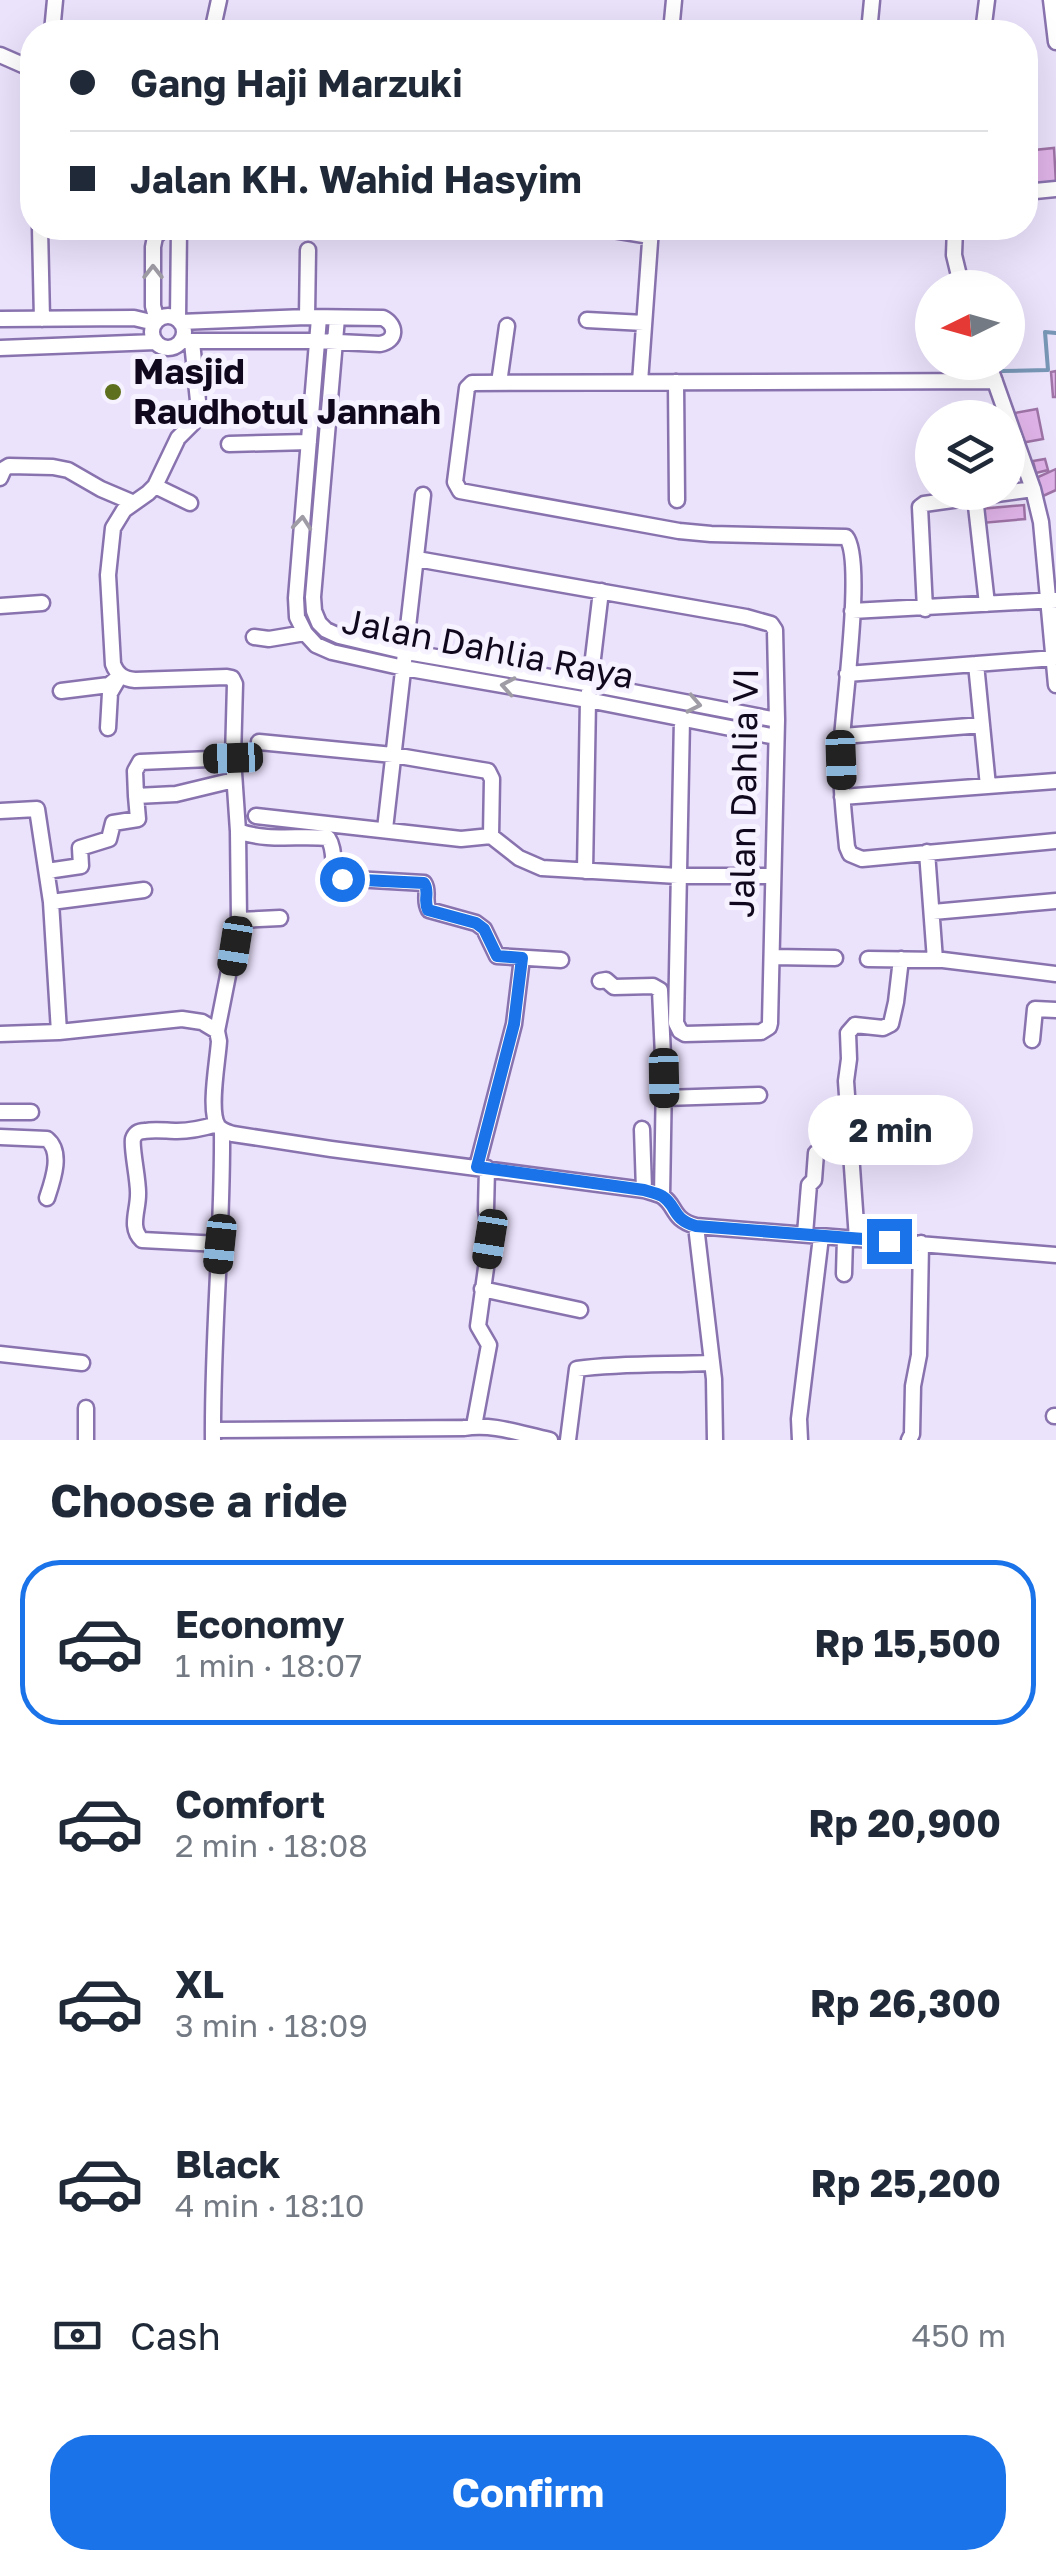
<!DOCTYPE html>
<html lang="en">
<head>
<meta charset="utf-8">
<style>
	:root { --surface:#fff; --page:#f2f2f3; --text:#1f2937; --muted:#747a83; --line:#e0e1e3; --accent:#1a73e8 }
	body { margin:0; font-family:"Golos Text",sans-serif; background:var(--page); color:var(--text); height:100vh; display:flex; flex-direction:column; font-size:38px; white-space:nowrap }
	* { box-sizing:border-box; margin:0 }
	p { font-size:32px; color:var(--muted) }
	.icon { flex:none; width:55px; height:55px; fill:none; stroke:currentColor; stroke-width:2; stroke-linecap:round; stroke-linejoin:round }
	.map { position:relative; height:1440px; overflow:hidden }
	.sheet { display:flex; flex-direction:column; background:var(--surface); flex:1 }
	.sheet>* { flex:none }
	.banner { position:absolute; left:20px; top:20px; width:1018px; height:220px; border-radius:40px; box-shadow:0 10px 40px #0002; display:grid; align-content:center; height:220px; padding:0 50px; background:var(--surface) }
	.needle { width:65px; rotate:265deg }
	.buttons { position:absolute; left:915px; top:270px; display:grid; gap:20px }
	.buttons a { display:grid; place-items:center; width:110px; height:110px; border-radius:50%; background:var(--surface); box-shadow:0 10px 40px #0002; font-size:50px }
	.end { position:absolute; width:45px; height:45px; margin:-22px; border:12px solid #1a73e8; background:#fff; box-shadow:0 0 0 5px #fff }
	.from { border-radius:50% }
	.bubble { position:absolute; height:70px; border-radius:35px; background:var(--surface); box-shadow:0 10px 40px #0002; font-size:32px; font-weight:700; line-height:70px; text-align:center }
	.car { position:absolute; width:30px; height:60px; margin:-30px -15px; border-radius:12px; box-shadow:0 0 8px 2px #0007; background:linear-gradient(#222 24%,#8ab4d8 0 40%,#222 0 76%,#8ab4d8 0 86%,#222 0) }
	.banner b { display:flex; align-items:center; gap:35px; height:95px; font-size:38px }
	.banner b+b { border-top:2px solid var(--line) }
	.banner i { width:25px; height:25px; background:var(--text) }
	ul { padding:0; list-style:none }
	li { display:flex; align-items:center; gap:30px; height:165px; margin:0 20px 15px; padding:0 30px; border:5px solid transparent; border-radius:40px }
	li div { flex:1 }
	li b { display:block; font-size:38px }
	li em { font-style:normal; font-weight:700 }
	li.on { border-color:var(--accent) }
	li>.icon { width:90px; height:90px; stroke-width:1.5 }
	h2 { padding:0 50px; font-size:45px; line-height:120px }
	.pay { display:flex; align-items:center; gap:25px; height:110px; padding:0 50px; font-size:38px }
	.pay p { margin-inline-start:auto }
	.action { display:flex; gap:20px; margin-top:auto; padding:20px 50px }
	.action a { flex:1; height:115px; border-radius:40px; background:var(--accent); color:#fff; font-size:40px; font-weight:700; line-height:115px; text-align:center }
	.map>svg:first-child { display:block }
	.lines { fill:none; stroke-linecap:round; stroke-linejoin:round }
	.stream { stroke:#7897b6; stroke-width:4 }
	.building { fill:#e0b3e8; stroke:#9e73a6; stroke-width:2.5 }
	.minor-casing { stroke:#8973ae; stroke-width:19 }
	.minor { stroke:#fff; stroke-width:14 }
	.oneway { stroke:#9f9ca5 }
	.route { stroke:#1a73e8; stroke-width:12 }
	.poi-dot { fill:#5e701d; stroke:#f6f2ff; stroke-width:4 }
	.labels { text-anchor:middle; stroke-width:10; stroke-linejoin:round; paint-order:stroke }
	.poi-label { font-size:35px; font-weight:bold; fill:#10081d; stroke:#f6f2ff; text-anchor:start }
	.street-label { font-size:35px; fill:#10081d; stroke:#f6f2ff }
</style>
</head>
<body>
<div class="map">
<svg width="1056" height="1440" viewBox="0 0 1056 1440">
	<rect width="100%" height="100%" fill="#ebe2fc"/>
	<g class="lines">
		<!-- stream -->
		<path class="stream" d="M 1002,371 L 1048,370 L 1045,332 L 1056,333"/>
	</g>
	<!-- building -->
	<path class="building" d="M 1054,148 L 1056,184 L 1025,188 L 1025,151 Z
		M 1056,371 L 1056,397 L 1053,397 L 1051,372 Z
		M 978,403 L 990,418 L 961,418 Z
		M 1037,409 L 1043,439 L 1021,443 L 1015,413 Z
		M 1045,459 L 1048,470 L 1036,473 L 1033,461 Z
		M 1056,469 L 1056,490 L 1043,496 L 1036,478 Z
		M 1024,505 L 1025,519 L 982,523 L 980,509 Z"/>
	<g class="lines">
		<!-- minor casing -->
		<g class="minor-casing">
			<path id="minor" d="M 1051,0 L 1056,42
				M 52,32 L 55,0
				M 212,32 L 219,0
				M 671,32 L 674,0
				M 869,32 L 872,0
				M 983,32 L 987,0
				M 0,55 L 32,69
				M 1025,192 L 1056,189
				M 40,228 L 42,319
				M 601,228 L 650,236
				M 955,228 L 954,255 L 962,288
				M152 332a16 16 0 1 1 32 0a16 16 0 1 1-32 0Z
				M 307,317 L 308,250
				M 319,318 L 296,598 L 297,617 L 305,633 L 316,645 L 332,652 L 404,668 L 588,700 L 776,737
				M 337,318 L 313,597 L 314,611 L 319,623 L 326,630 L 339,636 L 407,652 L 591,684 L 777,720
				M 0,319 L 134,318 L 155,323
				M 178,319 L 179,228
				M 157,320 L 153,306 L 153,247 L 155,237 L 164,228
				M 587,320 L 644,323
				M 180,322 L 307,317 L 383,318 C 397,325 397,341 380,344 L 317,341 L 181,341
				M 192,342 L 198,401 L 197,412 L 193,423 L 178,438 L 155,486 L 148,493 L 124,510 L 113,528 L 108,575 L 113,664 C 117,675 124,679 135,680 L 227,677 L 232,678 L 235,684 L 233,758 L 238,831 L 239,920 L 217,1031
				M 0,348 L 156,342
				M 988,362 L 1033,489 L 1041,522 L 1056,685
				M 995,381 L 472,383 L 467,388 L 455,482 L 460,491 L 679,531 L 711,534 L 846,537 C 865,559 842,715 841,753 C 840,784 844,816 847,847 L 850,854 L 862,859 L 1056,841
				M 640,382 L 651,228
				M 676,382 L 677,500
				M 499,383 L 507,326
				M 229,444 L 309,442
				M 0,478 L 4,469 L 9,466 L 53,467 L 68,470 L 101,489 L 134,503
				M 155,486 L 190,503
				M 975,497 L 987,604
				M 417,559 L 746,617 L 771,624 L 775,630 L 777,720 L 770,1023 L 769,1027 L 761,1032 L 685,1034 L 680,1031 L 676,1023 L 682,719
				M 0,606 L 42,603
				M 925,609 L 920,507 L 924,504 L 1033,489
				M 852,611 L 1056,600
				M 254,637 L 269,639 L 305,633
				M 976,664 L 988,786
				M 847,674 L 1054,658
				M 61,691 L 109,685 L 120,676
				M 108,728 L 110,693 L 117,681
				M 843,736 L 982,725
				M 259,742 L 393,755 L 488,771 L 492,779 L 491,836 L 519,858 L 542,868 L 678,876 L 772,876
				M 136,796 L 135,771 L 140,762 L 233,758
				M 842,797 L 1056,781
				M 0,811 L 37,809 L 51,902 L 59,1032
				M 256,816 L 461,839 L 491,836
				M 385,829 L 423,495
				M 238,831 C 268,842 298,835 328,838 C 336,850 331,865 337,878 L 424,883 C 430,892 423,900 429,910 L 476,923 L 484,929 L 497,956 L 561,960
				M 927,852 L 935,960
				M 47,871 L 81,866 L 80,848 L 109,839 L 113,823 L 138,819 L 136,796 L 176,794 L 234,780
				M 585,871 L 588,700 L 601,591
				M 51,902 L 144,890
				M 933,912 L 1056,901
				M 239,920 L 280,918
				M 772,957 L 835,958
				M 868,959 L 943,960 L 1056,974
				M 600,981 L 606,980 L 614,987 L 653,986 L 660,990 L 664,1078 L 662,1196
				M 0,1034 L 59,1032 L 182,1019 L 202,1022 L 217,1031 L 219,1041 C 218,1060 208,1111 218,1126 C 222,1131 227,1132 233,1134 L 331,1149 L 644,1190 C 650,1192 656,1193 662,1196 C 677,1206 671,1219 696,1226 L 1056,1255
				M 1032,1040 L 1035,1009 L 1056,1010
				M 664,1098 L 759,1095
				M 0,1112 L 31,1112
				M 217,1124 C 204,1128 191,1131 177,1131 C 167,1131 155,1129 145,1131 C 139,1131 135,1133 133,1139 C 131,1148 139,1182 138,1195 C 138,1211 129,1228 142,1240 L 220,1244
				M 642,1129 L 644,1190
				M 0,1137 L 47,1139 C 63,1152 53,1180 47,1198
				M 477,1167 L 514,1024 L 522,958
				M 696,1226 L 714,1379 L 715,1440
				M 805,1234 L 809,1185 L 814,1180 L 816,1153
				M 857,1239 L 846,1081 L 849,1059 L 848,1033 L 855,1025 L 883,1028 L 891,1024 L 896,1002 L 901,959
				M 844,1274 L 845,1238
				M 482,1289 L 580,1310
				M 0,1354 L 82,1363
				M 86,1408 L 86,1440
				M 1054,1416 L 1056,1416
				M 474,1426 L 489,1345 L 478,1326 L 490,1239 L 486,1210 L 487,1168
				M 213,1430 L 464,1428 C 493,1423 521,1434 550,1440
				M 213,1440 C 212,1336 223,1234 222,1130
				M 568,1440 L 577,1369 C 622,1363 666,1365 712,1363
				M 800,1440 L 799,1419 L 821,1237
				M 909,1440 L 912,1434 L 913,1386 L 919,1355 L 921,1243"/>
		</g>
		<!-- minor -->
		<use href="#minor" class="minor"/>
	</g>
	<!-- one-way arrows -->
	<defs><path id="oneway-chevron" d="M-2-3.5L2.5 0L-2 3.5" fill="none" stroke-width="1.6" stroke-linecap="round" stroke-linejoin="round" transform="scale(2.5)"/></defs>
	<g class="oneway">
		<use href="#oneway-chevron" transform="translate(153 272) rotate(-90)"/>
		<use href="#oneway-chevron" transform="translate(302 523) rotate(-85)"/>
		<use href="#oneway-chevron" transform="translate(508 686) rotate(-170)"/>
		<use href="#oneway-chevron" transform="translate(694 704) rotate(11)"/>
	</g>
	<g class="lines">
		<!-- route -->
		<path class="route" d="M 342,879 L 424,883 C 430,892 423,900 428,910 L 476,923 L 484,929 L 497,956 L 522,958 L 514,1024 L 477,1167 L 644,1190 C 650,1192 656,1193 662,1196 C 678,1206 671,1219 696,1226 L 889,1241"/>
	</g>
	<!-- markers -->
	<circle class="poi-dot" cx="113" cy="392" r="10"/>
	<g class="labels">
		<!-- poi labels -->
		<g class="poi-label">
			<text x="133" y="384">Masjid<tspan x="133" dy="40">Raudhotul Jannah</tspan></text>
		</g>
		<!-- street labels -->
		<g class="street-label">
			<text transform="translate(488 649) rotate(11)" y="12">Jalan Dahlia Raya</text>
			<text transform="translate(744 793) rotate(-89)" y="12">Jalan Dahlia VI</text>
		</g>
	</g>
</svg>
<div class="buttons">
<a><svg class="needle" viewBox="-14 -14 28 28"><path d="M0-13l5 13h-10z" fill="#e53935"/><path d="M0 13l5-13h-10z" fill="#747a83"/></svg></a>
<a><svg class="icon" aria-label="layers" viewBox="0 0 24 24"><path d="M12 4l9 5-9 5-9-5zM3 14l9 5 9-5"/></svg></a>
</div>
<i class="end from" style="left:342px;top:879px"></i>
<i class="end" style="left:889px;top:1241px"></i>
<div class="bubble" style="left:808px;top:1095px;width:165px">2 min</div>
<i class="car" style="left:233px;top:758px;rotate:268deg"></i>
<i class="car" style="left:841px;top:760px;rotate:178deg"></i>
<i class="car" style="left:235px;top:946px;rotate:189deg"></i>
<i class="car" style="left:664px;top:1078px;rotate:179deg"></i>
<i class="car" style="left:490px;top:1239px;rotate:189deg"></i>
<i class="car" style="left:220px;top:1244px;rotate:186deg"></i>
<div class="banner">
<b><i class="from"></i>Gang Haji Marzuki</b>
<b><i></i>Jalan KH. Wahid Hasyim</b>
</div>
</div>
<section class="sheet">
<h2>Choose a ride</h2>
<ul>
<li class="on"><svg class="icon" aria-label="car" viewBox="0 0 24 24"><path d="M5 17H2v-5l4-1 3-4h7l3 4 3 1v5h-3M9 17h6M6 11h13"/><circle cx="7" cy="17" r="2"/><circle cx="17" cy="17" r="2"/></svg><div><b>Economy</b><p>1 min · 18:07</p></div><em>Rp 15,500</em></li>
<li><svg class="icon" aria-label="car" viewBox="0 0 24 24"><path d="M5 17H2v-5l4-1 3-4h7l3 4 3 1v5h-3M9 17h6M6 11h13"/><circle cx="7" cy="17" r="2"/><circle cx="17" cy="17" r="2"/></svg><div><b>Comfort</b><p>2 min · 18:08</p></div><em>Rp 20,900</em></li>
<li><svg class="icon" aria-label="car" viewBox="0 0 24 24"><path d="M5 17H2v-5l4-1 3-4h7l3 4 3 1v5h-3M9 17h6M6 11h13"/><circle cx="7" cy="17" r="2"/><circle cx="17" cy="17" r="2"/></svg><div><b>XL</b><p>3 min · 18:09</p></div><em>Rp 26,300</em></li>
<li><svg class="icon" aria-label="car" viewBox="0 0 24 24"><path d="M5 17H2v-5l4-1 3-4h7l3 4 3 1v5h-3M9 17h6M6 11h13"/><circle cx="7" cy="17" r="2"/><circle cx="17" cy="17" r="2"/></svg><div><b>Black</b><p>4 min · 18:10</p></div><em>Rp 25,200</em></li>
</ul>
<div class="pay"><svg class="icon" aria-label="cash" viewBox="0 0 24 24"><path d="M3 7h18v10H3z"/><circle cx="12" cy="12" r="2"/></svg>Cash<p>450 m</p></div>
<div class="action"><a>Confirm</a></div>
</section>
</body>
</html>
